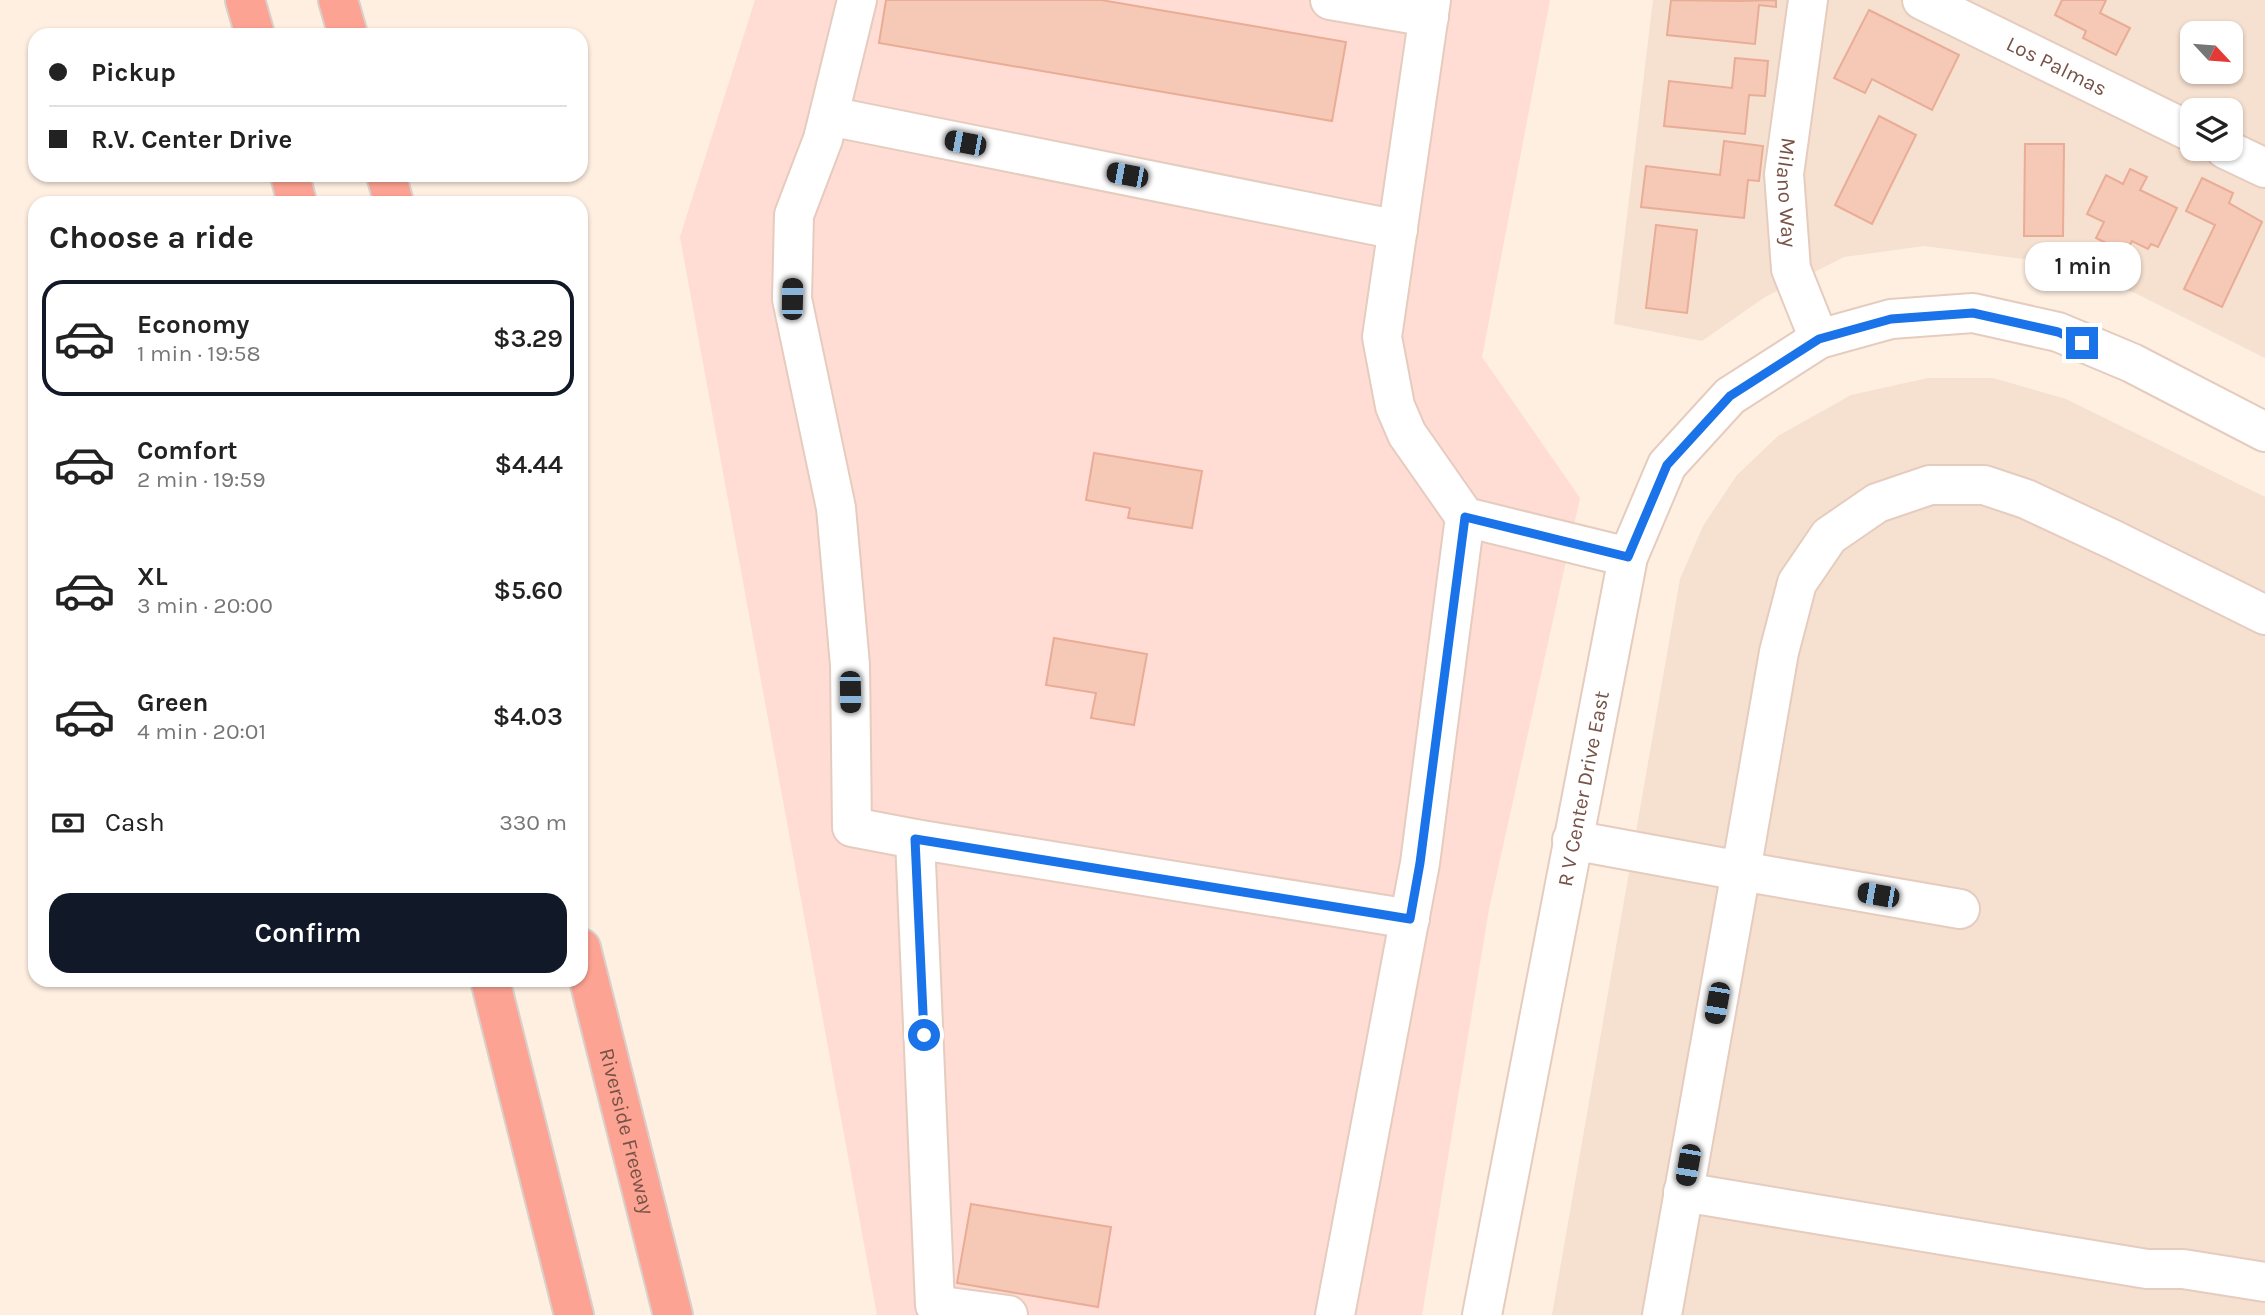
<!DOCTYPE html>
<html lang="en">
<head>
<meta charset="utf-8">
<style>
	:root { --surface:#fff; --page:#f6f6f6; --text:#222; --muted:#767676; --line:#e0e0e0; --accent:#111827 }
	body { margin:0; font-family:Karla,sans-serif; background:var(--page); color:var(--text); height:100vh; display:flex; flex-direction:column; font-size:26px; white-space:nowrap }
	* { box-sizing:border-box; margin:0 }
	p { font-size:23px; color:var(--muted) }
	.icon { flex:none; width:38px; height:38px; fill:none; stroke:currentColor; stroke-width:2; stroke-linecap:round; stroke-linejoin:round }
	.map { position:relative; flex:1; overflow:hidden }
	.sheet { position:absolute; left:28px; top:196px; width:560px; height:791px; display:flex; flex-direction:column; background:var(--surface); border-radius:21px; box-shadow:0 2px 5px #0004 }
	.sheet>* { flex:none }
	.hud { position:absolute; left:28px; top:28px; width:560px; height:154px; border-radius:21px; box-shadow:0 2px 5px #0004; display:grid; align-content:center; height:154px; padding:0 21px; background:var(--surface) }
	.needle { width:46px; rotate:116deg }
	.buttons { position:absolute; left:2180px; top:21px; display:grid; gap:14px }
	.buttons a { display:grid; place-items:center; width:63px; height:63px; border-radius:14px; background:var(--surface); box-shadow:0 2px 5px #0004; font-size:35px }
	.end { position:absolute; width:32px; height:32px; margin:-16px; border:9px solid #1a73e8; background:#fff; box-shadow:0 0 0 4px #fff }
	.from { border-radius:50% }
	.bubble { position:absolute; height:49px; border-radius:21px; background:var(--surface); box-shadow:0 2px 5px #0004; font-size:23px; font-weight:600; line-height:49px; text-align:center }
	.car { position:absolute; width:21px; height:42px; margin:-21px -10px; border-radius:9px; box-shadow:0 0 5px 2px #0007; background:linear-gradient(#222 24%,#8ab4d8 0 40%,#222 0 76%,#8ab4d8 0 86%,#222 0) }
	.hud b { display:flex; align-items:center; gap:24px; height:66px; font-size:26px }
	.hud b+b { border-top:2px solid var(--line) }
	.hud i { width:18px; height:18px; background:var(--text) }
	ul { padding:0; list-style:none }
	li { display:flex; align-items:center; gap:21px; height:116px; margin:0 14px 10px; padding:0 7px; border:4px solid transparent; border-radius:21px }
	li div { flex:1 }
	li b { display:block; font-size:26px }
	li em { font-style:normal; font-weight:600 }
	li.selected { border-color:var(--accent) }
	li>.icon { width:63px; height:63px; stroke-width:1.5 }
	h2 { padding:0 21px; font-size:32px; line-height:84px }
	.pay { display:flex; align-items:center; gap:18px; height:77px; padding:0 21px; font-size:26px }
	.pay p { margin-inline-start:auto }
	.action { display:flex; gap:14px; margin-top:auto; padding:14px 21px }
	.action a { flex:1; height:80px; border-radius:21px; background:var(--accent); color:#fff; font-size:28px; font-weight:600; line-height:80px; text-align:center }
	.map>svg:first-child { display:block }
	.residential { fill:#f6e0cf; fill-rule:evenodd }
	.commercial { fill:#ffdcd4 }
	.building { fill:#f5c9b6; stroke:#e9ac96; stroke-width:2 }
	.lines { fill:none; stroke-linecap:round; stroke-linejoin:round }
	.minor-casing { stroke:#e5ccbf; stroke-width:42 }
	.highway-casing { stroke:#d9cfcb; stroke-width:42 }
	.minor { stroke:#fff; stroke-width:38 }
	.highway { stroke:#fda393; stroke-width:38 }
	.route { stroke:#1a73e8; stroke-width:9 }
	.labels { text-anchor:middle; stroke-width:5; stroke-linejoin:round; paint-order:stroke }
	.street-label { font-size:21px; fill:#775246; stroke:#fff4e9 }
</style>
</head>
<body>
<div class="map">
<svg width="2265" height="1315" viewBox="0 0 2265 1315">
	<rect width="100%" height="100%" fill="#feefe1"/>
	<!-- residential -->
	<path class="residential" d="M 1653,0 L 2265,0 L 2265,358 L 2135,293 L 2038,261 L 1924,246 L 1844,257 L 1765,297 L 1702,341 L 1614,324 ZM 2193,33 L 2231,33 L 2231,72 L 2193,72 ZM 2193,110 L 2231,110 L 2231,149 L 2193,149 Z
		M 1928,378 L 1993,378 L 2066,399 L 2265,497 L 2265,1315 L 1552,1315 L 1680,579 L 1703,526 L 1737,475 L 1778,436 L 1851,395 Z"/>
	<!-- commercial -->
	<path class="commercial" d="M 755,0 L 1550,0 L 1482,357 L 1580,498 L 1489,909 L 1422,1315 L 877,1315 L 680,237 Z"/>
	<!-- building -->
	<path class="building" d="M 886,0 L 1101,0 L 1346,42 L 1332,121 L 879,43 Z
		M 1671,0 L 1738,1 L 1776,0 L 1776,7 L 1759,5 L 1755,44 L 1667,35 Z
		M 2062,0 L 2106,0 L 2100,13 L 2130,28 L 2116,55 L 2083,38 L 2086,31 L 2055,15 Z
		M 1869,10 L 1959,55 L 1932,110 L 1872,79 L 1865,93 L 1834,78 Z
		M 1735,58 L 1768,61 L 1765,96 L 1749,95 L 1745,134 L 1664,126 L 1669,81 L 1732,88 Z
		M 1879,116 L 1916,135 L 1872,224 L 1835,205 Z
		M 1724,141 L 1763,146 L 1759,181 L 1748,180 L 1744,218 L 1641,207 L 1646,166 L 1720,175 Z
		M 2025,144 L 2064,144 L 2063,236 L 2024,236 Z
		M 2130,169 L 2147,177 L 2140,190 L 2177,208 L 2158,247 L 2151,244 L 2148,249 L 2132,241 L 2126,253 L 2096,238 L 2104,222 L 2087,214 L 2106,175 L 2123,184 Z
		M 2202,178 L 2233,193 L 2229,203 L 2262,222 L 2222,307 L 2184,289 L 2215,225 L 2186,211 Z
		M 1656,225 L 1697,230 L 1687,313 L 1646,308 Z
		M 1094,453 L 1202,471 L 1192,528 L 1128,518 L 1130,508 L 1086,500 Z
		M 1054,638 L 1147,654 L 1134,725 L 1091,718 L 1096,693 L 1046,685 Z
		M 971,1204 L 1111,1227 L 1098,1307 L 957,1283 Z"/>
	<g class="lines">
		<!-- minor casing -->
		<g class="minor-casing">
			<g id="minor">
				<path d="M 857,0 L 823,139 L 794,215 L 792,299 L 836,508 L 850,665 L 852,827 L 915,839 L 935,1305 L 1008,1315"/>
				<path d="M 1330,0 L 1429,17"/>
				<path d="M 1431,0 L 1382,337 L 1395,406 L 1407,434 L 1465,517 L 1628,557"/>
				<path id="s1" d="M 1808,0 L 1784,174 L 1791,269 L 1819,339"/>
				<path id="s2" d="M 1922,0 L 2193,133"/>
				<path d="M 829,116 L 1398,230"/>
				<path d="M 2225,149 L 2265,168"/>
				<path d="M 915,839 L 1410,919"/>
				<path d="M 1572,840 L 1741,871 L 1779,652 L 1797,583 L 1829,536 L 1877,503 L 1930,485 L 1984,485 L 2026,499 L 2114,540 L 2265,615"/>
				<path d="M 1683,1192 L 2147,1269 L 2183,1269 L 2265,1282"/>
				<path d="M 1335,1315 L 1420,863 L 1465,517"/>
				<path id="s3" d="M 1482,1315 L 1628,557 L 1667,465 L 1730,396 L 1819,339 L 1891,319 L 1973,313 L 2058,332 L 2132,363 L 2265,432"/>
				<path d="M 1662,1315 L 1741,871 L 1960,909"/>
			</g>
		</g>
		<!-- highway casing -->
		<g class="highway-casing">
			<g id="highway">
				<path d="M 245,0 L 255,35"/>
				<path d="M 338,0 L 348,35"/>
				<path d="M 290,175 L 297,203"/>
				<path d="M 386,175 L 394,203"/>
				<path id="s4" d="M 581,948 L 673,1315"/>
				<path d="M 490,980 L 574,1315"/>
			</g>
		</g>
		<!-- minor -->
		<use href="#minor" class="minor"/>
		<!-- highway -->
		<use href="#highway" class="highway"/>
	</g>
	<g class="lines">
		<!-- route -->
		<path class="route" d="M 924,1035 L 915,839 L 1410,919 L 1420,863 L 1465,517 L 1628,557 L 1667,465 L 1730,396 L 1819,339 L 1891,319 L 1973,313 L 2058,332 L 2082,343"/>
	</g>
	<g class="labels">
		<!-- street labels -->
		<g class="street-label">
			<text dy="7" stroke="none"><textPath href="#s2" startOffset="150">Los Palmas</textPath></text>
			<text dy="7" stroke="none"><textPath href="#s1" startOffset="194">Milano Way</textPath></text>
			<text dy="7" stroke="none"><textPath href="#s3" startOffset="536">R V Center Drive East</textPath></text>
			<text dy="7" stroke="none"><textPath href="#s4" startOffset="189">Riverside Freeway</textPath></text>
		</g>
	</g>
</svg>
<div class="buttons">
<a><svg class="needle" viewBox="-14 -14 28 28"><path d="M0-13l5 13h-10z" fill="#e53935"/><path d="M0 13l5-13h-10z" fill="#767676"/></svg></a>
<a><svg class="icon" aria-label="layers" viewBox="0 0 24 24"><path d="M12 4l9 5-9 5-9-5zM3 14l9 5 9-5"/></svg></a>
</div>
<i class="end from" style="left:924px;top:1035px"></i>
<i class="end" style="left:2082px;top:343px"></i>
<div class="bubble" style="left:2025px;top:242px;width:116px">1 min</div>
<i class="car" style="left:965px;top:143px;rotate:281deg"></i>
<i class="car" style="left:1127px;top:175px;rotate:281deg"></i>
<i class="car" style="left:792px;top:299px;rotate:1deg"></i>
<i class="car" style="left:850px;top:692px;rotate:179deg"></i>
<i class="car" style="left:1878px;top:895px;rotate:280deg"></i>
<i class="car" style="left:1717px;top:1003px;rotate:190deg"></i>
<i class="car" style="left:1688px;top:1165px;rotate:190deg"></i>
<div class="hud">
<b><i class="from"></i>Pickup</b>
<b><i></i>R.V. Center Drive</b>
</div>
<section class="sheet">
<h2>Choose a ride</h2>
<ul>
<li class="selected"><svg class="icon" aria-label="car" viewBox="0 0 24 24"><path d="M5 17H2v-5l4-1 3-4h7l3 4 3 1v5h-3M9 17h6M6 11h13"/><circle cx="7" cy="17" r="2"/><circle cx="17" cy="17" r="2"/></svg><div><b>Economy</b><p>1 min · 19:58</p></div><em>$3.29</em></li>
<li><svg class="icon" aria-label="car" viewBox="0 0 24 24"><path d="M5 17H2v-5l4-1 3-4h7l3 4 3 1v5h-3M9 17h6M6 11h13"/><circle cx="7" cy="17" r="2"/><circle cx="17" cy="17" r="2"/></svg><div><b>Comfort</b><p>2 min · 19:59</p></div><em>$4.44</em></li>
<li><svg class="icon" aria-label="car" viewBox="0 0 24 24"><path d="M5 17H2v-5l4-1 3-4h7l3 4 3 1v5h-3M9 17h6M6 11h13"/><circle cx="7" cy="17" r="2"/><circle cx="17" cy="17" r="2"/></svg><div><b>XL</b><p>3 min · 20:00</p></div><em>$5.60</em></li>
<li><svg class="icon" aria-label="car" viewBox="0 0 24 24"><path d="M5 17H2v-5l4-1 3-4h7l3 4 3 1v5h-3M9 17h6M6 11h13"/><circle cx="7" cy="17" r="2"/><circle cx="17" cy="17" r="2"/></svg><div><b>Green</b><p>4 min · 20:01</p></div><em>$4.03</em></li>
</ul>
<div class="pay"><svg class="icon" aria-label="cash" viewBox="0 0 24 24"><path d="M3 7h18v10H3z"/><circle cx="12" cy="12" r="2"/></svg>Cash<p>330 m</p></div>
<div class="action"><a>Confirm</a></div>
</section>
</div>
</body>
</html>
